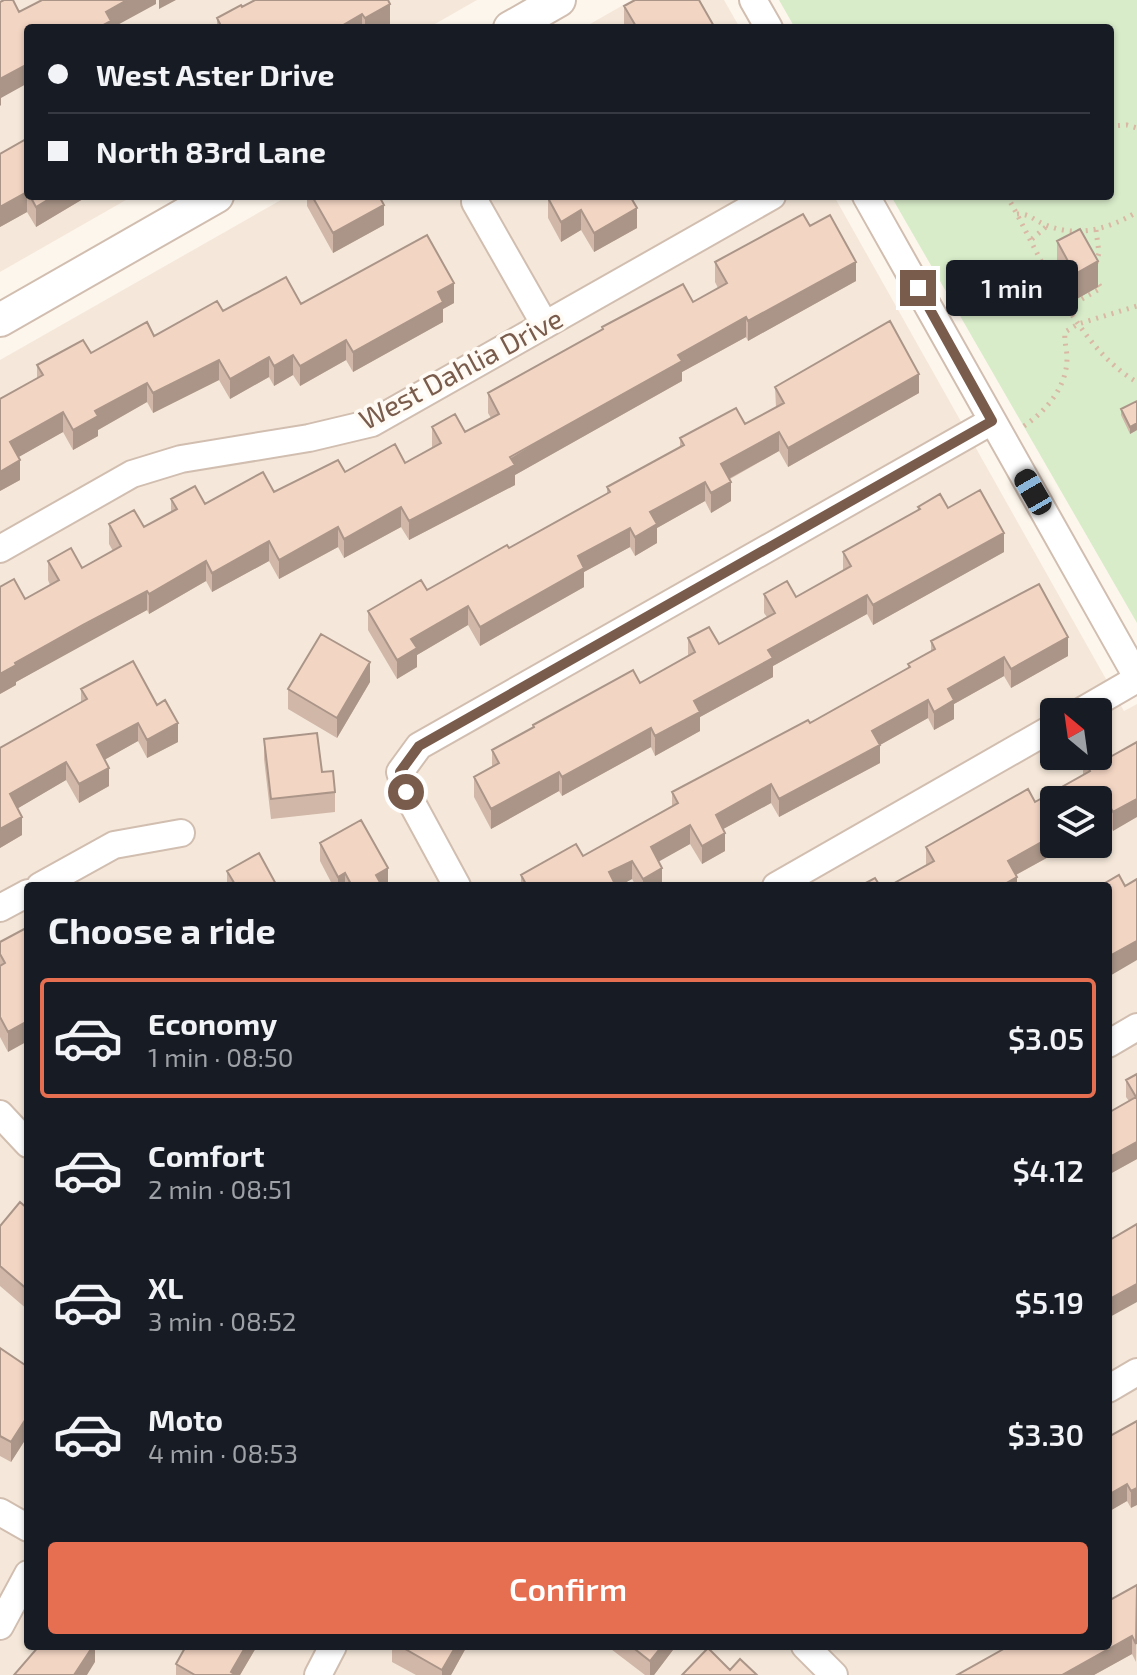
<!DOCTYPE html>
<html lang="en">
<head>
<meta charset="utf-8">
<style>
	:root { --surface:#171b24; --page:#242831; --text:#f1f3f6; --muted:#9ea1a6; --line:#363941; --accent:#e76f51 }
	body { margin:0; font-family:"Exo 2",sans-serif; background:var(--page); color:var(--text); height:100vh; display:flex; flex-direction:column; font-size:30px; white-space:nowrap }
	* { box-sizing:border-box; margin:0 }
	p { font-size:26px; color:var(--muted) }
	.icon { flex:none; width:44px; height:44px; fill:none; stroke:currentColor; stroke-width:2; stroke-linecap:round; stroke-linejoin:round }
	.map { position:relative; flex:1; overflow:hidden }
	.side { position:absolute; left:24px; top:882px; width:1088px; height:768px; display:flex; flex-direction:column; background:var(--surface); border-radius:8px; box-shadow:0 2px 6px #0004 }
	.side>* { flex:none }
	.guide { position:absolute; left:24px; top:24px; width:1090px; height:176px; border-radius:8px; box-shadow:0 2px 6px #0004; display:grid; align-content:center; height:176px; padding:0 24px; background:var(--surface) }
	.needle { width:52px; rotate:331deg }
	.tools { position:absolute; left:1040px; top:698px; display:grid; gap:16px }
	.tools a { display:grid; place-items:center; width:72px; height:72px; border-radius:8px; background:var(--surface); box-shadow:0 2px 6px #0004; font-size:40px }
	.end { position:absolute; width:36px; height:36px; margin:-18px; border:10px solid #7a5c4d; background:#fff; box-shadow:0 0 0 4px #fff }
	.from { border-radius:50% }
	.bubble { position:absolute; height:56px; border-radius:8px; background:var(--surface); box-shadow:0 2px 6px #0004; font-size:26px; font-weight:600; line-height:56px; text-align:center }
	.car { position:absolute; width:24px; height:48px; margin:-24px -12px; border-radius:10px; box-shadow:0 0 6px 2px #0007; background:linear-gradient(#222 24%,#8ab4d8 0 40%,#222 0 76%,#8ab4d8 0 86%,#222 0) }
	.guide b { display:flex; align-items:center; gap:28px; height:76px; font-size:30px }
	.guide b+b { border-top:2px solid var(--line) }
	.guide i { width:20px; height:20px; background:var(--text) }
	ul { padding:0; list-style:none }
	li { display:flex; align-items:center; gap:24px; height:120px; margin:0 16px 12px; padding:0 8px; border:4px solid transparent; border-radius:8px }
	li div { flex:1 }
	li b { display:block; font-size:30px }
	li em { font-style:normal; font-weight:600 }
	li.selected { border-color:var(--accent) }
	li>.icon { width:72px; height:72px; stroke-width:1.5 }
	h2 { padding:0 24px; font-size:36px; line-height:96px }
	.button { display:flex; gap:16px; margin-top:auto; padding:16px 24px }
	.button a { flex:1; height:92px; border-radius:8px; background:var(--accent); color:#fff; font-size:32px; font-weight:600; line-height:92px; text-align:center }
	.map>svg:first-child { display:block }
	.residential { fill:#f5e8da; fill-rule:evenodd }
	.park { fill:#d8ecc9 }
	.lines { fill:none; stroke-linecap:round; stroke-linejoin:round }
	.minor-casing { stroke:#d1beb0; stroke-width:30 }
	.tertiary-casing { stroke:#d1beb0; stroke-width:36 }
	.path { stroke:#d9b8a5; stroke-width:5; stroke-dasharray:2 6; stroke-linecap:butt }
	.minor { stroke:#fff; stroke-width:26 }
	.tertiary { stroke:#fff; stroke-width:32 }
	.wall { fill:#d1b7a8 }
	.shaded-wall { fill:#aa9588 }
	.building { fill:#f3d5c3; stroke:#aa9588; stroke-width:2 }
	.route { stroke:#7a5c4d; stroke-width:10 }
	.labels { text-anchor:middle; stroke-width:7; stroke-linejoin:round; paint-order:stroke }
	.street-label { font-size:28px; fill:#7a5c4d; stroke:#fffaf3 }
</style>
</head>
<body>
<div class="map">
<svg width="1137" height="1675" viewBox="0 0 1137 1675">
	<rect width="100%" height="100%" fill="#fdf6ec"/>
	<!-- residential -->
	<path class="residential" d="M 0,0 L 477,0 L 428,28 L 28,28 L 28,196 L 133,196 L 0,272 Z
		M 632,0 L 724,0 L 740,28 L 583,28 Z
		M 288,196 L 834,196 L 1124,711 L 1137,704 L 1137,1675 L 0,1675 L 0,360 ZM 1054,712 L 1098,712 L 1098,756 L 1054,756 ZM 1054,800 L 1098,800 L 1098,844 L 1054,844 ZM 28,886 L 1108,886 L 1108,1646 L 28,1646 Z"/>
	<!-- park -->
	<path class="park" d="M 779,0 L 1137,0 L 1137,623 L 891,196 L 1110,196 L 1110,28 L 795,28 Z"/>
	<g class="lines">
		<!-- minor casing -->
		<g class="minor-casing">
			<path id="minor" d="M 753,0 L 769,28
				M 866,196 L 1137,677
				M 475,202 L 545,325
				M 0,549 L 132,474 L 181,459 L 309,438 L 372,423 L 772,196
				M 1080,712 L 1137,679
				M 40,886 L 114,845 L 181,833
				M 457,886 L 406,792 L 400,772 L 419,746 L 992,421
				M 776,886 L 1054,727
				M 0,908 L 28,893
				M 1108,1044 L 1137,1027
				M 0,1114 L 28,1144
				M 1108,1389 L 1137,1372
				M 0,1512 L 28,1528
				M 0,1626 L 28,1574
				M 805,1646 L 834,1675
				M 318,1675 L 333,1646"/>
		</g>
		<!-- tertiary casing -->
		<g class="tertiary-casing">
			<path id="tertiary" d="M 510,28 L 559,0
				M 0,320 L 217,196"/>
		</g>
		<!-- path -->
		<path class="path" d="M 1110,126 L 1127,125 L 1137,128
			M 1007,196 C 1041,256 1076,347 1137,382
			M 1017,214 C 1029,213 1035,221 1046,225 C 1077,238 1109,229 1137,212
			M 1096,230 L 1099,253 L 1096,263
			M 1032,239 L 1047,226
			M 1068,307 L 1101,288 L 1096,280
			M 1024,426 C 1046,411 1067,387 1067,358 C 1067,349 1064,342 1065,332 L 1078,324 L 1137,306"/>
		<!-- minor -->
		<use href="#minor" class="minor"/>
		<!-- tertiary -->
		<use href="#tertiary" class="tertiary"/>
	</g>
	<!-- wall -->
	<path class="wall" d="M 388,0 L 390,24 L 383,28 L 217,28 L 217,18 L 242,7 Z
		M 624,6 L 715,28 L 626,28 L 624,26 Z
		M 28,138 L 28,196 L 88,196 L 36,227 L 27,212 L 0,227 Z
		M 307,196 L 383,196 L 380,198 L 384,225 L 333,253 L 307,206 Z
		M 548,198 L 637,228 L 594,252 L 581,230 L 561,242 L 548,218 Z
		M 810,226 L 856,281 L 748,341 L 746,337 L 682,372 L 682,381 L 515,475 L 515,485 L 409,540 L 401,527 L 344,558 L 338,547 L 279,579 L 269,561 L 212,592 L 206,581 L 149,614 L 147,610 L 83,644 L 16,682 L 16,685 L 0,694 L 0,587 L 25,599 L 50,585 L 48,580 L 48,561 L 82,568 L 113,551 L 109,544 L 109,524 L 144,527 L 171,512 L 171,499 L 205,504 L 274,492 L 345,472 L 405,463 L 432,448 L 432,427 L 465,432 L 491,418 L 488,413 L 488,393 L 602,330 L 602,327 L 693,302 L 718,288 L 715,282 L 715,262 Z
		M 1057,241 L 1098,287 L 1075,300 L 1057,267 Z
		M 454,303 L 443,309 L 443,322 L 353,372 L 346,360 L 300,386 L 293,375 L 274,386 L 269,377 L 230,399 L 219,380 L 153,413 L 147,402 L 98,430 L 98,436 L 73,450 L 63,432 L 18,457 L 20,480 L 0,491 L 37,378 L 37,365 L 91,353 L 154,336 L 223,311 L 301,304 Z
		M 775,387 L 919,393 L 788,467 L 779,451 L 730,479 L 731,501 L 711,513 L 705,501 L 657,528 L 657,543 L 635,556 L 630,547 L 584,572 L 584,587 L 480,646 L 468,625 L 417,655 L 417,667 L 397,679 L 368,630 L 368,611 L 427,590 L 509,548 L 607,494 L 607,487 L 680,447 L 680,438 L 745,424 L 776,407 Z
		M 1137,401 L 1137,430 L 1130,434 L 1121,415 L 1121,409 Z
		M 918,507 L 948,508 L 1004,552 L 873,625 L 867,614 L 773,666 L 773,677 L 700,717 L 700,731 L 655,756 L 651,747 L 562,796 L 559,791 L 491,829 L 474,797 L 474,777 L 492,767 L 492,750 L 533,728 L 533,725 L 640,683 L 688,656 L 688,638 L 719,644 L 767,617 L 764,613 L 764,594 L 796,597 L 843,571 L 843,552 L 918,510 Z
		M 931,641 L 1068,656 L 1011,688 L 1004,676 L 954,704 L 954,719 L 934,730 L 928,718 L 880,745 L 880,763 L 779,817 L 771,803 L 723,829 L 725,851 L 702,864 L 690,844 L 658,861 L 662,886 L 636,886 L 632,879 L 619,886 L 521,886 L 521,875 L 583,856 L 672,807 L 672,792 L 810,723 L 908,668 L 908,664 L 931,651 Z
		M 370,682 L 337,738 L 288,709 L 288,689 Z
		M 81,689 L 178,742 L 147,758 L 138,741 L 104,760 L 109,786 L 79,803 L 66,780 L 18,808 L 22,835 L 0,848 L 0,748 L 81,702 Z
		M 264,739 L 322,772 L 335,792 L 335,812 L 271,819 L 264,759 Z
		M 1137,742 L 1113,831 L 1109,823 L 1098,829 L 1098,800 L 1072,844 L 1016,875 L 1017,886 L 926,865 L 926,847 L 1035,802 L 1083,776 L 1083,757 L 1110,757 Z
		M 320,843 L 388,886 L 333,886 L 320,861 Z
		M 227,871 L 277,886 L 227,886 Z
		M 28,927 L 8,1052 L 0,1037 L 0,942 Z
		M 1137,1074 L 1137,1159 L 1108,1175 L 1108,1113 L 1129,1101 L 1126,1097 L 1126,1080 Z
		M 28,1209 L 28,1310 L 0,1286 L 0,1226 Z
		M 0,1345 L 0,1348 L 28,1367 L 28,1438 L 27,1437 L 11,1462 L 0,1456 Z
		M 1137,1421 L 1131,1508 L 1127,1501 L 1108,1512 L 1108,1437 Z
		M 1137,1585 L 1136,1662 L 1132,1654 L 1094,1675 L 957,1675 L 1108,1646 Z
		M 186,1646 L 257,1646 L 240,1675 L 176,1675 L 176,1664 Z
		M 392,1646 L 467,1646 L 451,1675 L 416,1675 L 392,1662 Z
		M 607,1646 L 676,1646 L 654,1675 L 645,1675 Z"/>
	<!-- shaded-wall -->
	<path class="shaded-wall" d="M 127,0 L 156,0 L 156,4 L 112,28 L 98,28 L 106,12 Z
		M 159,0 L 176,0 L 159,9 Z
		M 390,4 L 390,24 L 383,28 L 365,28 L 365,18 Z
		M 362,14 L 362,28 L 338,28 Z
		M 28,64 L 28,83 L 1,98 L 1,105 L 0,106 L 0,79 Z
		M 27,192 L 27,212 L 0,227 L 0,207 Z
		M 54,196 L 88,196 L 36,227 L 36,207 Z
		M 384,205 L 384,225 L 333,253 L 333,233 Z
		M 637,208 L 637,228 L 594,252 L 594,233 Z
		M 581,210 L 581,230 L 561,242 L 561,222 Z
		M 1098,261 L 1098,287 L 1075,300 L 1075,274 Z
		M 856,262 L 856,281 L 748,341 L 748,321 Z
		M 454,283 L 454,303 L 443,309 L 443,322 L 353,372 L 353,352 L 438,292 Z
		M 746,317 L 746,337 L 682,372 L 682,381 L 515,475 L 515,485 L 409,540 L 409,521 L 678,355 Z
		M 346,340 L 346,360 L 300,386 L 300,366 Z
		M 293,355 L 293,375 L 274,386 L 274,366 Z
		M 269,357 L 269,377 L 230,399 L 230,379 Z
		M 219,360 L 219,380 L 153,413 L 153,393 Z
		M 919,374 L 919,393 L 788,467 L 788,448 Z
		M 147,383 L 147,402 L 98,430 L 98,436 L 73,450 L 73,430 L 95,411 Z
		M 63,412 L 63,432 L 10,462 L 10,442 Z
		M 1137,423 L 1137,430 L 1130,434 L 1130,427 Z
		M 779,432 L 779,451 L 721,483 L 721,464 Z
		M 20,460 L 20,480 L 0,491 L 0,472 Z
		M 705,482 L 705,501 L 657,528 L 657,543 L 635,556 L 635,537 L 650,512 Z
		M 731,482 L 731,501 L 711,513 L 711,493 Z
		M 401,507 L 401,527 L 344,558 L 344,539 Z
		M 338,527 L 338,547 L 279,579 L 279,560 Z
		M 630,528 L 630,547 L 584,572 L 584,587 L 480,646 L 480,627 L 578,556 Z
		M 1004,533 L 1004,552 L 873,625 L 873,605 Z
		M 269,541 L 269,561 L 212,592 L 212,573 Z
		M 206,561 L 206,581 L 149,614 L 149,594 Z
		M 147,591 L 147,610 L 16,682 L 16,685 L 0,694 L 0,674 L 15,663 Z
		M 867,595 L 867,614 L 773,666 L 773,677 L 700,717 L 700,731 L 655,756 L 655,736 L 694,701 L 768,650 Z
		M 468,606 L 468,625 L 417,655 L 417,667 L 397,679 L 397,660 L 411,639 Z
		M 1068,637 L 1068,656 L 1011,688 L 1011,669 Z
		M 1004,657 L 1004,676 L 954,704 L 954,719 L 934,730 L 934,712 L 948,689 Z
		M 370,662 L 370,682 L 337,738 L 337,718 Z
		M 928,700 L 928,718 L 880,745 L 880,763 L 779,817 L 779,799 L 872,731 Z
		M 138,723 L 138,741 L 97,764 L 97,745 Z
		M 178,723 L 178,742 L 147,758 L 147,740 Z
		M 651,728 L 651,747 L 562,796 L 562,777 Z
		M 66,762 L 66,780 L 10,813 L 10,794 Z
		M 109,768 L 109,786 L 79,803 L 79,784 Z
		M 559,772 L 559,791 L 491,829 L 491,809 Z
		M 771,784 L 771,803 L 716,833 L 716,815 Z
		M 1137,799 L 1137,817 L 1113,831 L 1113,812 Z
		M 1109,805 L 1109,823 L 1098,829 L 1098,811 Z
		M 22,817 L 22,835 L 0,848 L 0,829 Z
		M 690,825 L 690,844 L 651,866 L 651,847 Z
		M 725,833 L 725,851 L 702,864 L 702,846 Z
		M 1054,835 L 1054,844 L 1072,844 L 1008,879 L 1008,861 Z
		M 632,861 L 632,879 L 619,886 L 609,886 L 609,872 Z
		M 388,868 L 388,886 L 376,886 L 376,875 Z
		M 662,868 L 662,886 L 643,886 L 643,879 Z
		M 345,873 L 345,886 L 338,886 L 338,877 Z
		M 1017,877 L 1017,886 L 1001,886 Z
		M 1137,941 L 1137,960 L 1108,977 L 1108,957 Z
		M 28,1021 L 28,1041 L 8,1052 L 8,1032 Z
		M 1137,1142 L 1137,1159 L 1108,1175 L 1108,1158 Z
		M 1137,1284 L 1137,1302 L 1108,1318 L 1108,1300 Z
		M 27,1417 L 27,1437 L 11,1462 L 11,1442 Z
		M 1127,1484 L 1127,1501 L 1108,1512 L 1108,1495 Z
		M 1137,1488 L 1137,1505 L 1131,1508 L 1131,1491 Z
		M 1132,1636 L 1132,1654 L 1094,1675 L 1062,1675 Z
		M 93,1646 L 95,1646 L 95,1662 L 87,1675 L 74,1675 Z
		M 246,1646 L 257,1646 L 240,1675 L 231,1675 L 231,1672 Z
		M 456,1646 L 467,1646 L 451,1675 L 442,1675 L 442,1670 Z
		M 662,1646 L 676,1646 L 654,1675 L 650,1675 L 650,1661 Z"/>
	<!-- building -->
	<path class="building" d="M 4,0 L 13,0 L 19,12 L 42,0 L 127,0 L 106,12 L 111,21 L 98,28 L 28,28 L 28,64 L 0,79 L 0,2 Z
		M 255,0 L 388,0 L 390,4 L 365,18 L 362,14 L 338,28 L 222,28 L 217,18 L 241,5 L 242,7 Z
		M 635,0 L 699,0 L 715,28 L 637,28 L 624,6 Z
		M 28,138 L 28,193 L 27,192 L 0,207 L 0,154 Z
		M 30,196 L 54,196 L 36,207 Z
		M 312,196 L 379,196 L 384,205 L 333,233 Z
		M 551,196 L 630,196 L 637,208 L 594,233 L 581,210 L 561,222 L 548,198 Z
		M 803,214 L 810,226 L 830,215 L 856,262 L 748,321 L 746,317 L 678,355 L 682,361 L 510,457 L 515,465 L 409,521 L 401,507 L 344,539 L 338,527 L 279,560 L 269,541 L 212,573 L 206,561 L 149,594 L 147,591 L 83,625 L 15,663 L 16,665 L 0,674 L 0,587 L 14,579 L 25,599 L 59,580 L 48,561 L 71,548 L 82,568 L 121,546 L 109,524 L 134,510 L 144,527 L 177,509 L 171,499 L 195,486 L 205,504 L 263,472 L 274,492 L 338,460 L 345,472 L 395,444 L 405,463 L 441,443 L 432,427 L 455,414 L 465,432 L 499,414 L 488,393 L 603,329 L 602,327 L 683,284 L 693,302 L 727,283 L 715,262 Z
		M 1080,229 L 1098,261 L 1075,274 L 1057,241 Z
		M 427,235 L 454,283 L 438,292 L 443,302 L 353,352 L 346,340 L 300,366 L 293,355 L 274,366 L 269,357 L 230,379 L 219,360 L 153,393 L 147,383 L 95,411 L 98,416 L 73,430 L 63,412 L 10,442 L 20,460 L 0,472 L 0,399 L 43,375 L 37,365 L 83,340 L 91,353 L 147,322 L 154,336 L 217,301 L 223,311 L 286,277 L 301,304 Z
		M 890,321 L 919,374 L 788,448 L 779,432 L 721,464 L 731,482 L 711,493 L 705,482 L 650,512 L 657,524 L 635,537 L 630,528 L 578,556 L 584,568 L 480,627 L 468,606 L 411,639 L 417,648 L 397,660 L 368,611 L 421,580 L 427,590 L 507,545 L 509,548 L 610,492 L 607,487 L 684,445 L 680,438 L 736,408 L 745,424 L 784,403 L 775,387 Z
		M 1137,401 L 1137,423 L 1130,427 L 1121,409 Z
		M 980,490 L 1004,533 L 873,605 L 867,595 L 768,650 L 773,658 L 694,701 L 700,712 L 655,736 L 651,728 L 562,777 L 559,772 L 491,809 L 474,777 L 499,763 L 492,750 L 534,727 L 533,725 L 633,670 L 640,683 L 695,652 L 688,638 L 709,627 L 719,644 L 775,613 L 764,594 L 787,581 L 796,597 L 851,566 L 843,552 L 920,509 L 918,507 L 940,494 L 948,508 Z
		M 1039,584 L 1068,637 L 1011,669 L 1004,657 L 948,689 L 954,700 L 934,712 L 928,700 L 872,731 L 880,745 L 779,799 L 771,784 L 716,815 L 725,833 L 702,846 L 690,825 L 651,847 L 662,868 L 643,879 L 632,861 L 609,872 L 616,886 L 527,886 L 521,875 L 576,844 L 583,856 L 678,803 L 672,792 L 808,720 L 810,723 L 910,667 L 908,664 L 935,649 L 931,641 Z
		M 321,634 L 370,662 L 337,718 L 288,689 Z
		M 133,661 L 157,705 L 165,700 L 178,723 L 147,740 L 138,723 L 97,745 L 109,768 L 79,784 L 66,762 L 10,794 L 22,817 L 0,829 L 0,748 L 87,699 L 81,689 Z
		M 317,733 L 322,772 L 333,771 L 335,792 L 271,799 L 264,739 Z
		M 1137,742 L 1137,799 L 1113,812 L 1109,805 L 1098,811 L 1098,800 L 1054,800 L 1054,835 L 1008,861 L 1017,877 L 1001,886 L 889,886 L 934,861 L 926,847 L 1028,789 L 1035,802 L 1090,771 L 1083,757 L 1085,756 L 1098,756 L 1098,749 L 1104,746 L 1110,757 Z
		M 361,820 L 388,868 L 376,875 L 382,886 L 352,886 L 345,873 L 338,877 L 320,843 Z
		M 259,853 L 277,886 L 236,886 L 227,871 Z
		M 1119,875 L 1125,886 L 1137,879 L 1137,941 L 1108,957 L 1108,886 L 1100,886 Z
		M 875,878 L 880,886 L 860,886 Z
		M 28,927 L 28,1021 L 8,1032 L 0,1017 L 0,966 L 5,963 L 0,954 L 0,942 Z
		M 1137,1074 L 1137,1142 L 1108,1158 L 1108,1113 L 1136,1097 L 1126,1080 Z
		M 20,1202 L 28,1209 L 28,1290 L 0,1266 L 0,1226 Z
		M 1137,1224 L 1137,1284 L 1108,1300 L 1108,1241 Z
		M 0,1348 L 28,1367 L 28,1418 L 27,1417 L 11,1442 L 0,1436 Z
		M 1137,1421 L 1137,1488 L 1131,1491 L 1127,1484 L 1108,1495 L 1108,1437 Z
		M 1137,1585 L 1136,1644 L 1132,1636 L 1062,1675 L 957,1675 L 1009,1646 L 1108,1646 L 1108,1601 Z
		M 39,1646 L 93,1646 L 74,1675 L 14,1675 Z
		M 186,1646 L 246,1646 L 231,1672 L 236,1675 L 195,1675 L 176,1664 Z
		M 400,1646 L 456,1646 L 442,1670 Z
		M 631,1646 L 662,1646 L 650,1661 Z
		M 708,1648 L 730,1670 L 740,1659 L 757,1675 L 682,1675 Z"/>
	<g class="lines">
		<!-- route -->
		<path class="route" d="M 406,792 L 400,772 L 419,746 L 992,421 L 918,288"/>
	</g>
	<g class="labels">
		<!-- street labels -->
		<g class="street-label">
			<text transform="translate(461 369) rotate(-28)" y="10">West Dahlia Drive</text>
		</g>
	</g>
</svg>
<div class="tools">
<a><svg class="needle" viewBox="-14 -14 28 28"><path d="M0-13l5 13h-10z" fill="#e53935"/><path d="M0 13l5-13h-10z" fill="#9ea1a6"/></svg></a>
<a><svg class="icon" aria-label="layers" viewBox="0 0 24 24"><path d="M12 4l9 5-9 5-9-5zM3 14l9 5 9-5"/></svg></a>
</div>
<i class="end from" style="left:406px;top:792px"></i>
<i class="end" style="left:918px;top:288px"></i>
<div class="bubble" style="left:946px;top:260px;width:132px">1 min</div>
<i class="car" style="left:1033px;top:492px;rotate:330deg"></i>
<div class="guide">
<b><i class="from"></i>West Aster Drive</b>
<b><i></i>North 83rd Lane</b>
</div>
<section class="side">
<h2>Choose a ride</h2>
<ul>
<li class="selected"><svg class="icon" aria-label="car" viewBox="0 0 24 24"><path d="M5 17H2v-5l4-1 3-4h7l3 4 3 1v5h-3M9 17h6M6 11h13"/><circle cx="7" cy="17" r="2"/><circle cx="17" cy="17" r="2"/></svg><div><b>Economy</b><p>1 min · 08:50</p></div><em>$3.05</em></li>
<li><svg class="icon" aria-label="car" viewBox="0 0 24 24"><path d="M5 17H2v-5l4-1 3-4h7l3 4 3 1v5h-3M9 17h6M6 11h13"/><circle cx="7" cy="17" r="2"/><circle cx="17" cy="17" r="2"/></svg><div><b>Comfort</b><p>2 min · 08:51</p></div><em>$4.12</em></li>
<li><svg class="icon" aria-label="car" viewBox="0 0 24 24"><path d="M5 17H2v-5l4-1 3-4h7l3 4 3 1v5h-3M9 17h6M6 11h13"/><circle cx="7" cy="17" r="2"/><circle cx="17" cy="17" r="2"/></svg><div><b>XL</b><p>3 min · 08:52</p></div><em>$5.19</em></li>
<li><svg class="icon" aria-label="car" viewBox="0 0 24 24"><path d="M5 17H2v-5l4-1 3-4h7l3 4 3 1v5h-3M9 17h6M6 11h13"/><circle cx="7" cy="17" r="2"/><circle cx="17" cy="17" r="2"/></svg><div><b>Moto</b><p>4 min · 08:53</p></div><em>$3.30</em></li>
</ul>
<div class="button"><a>Confirm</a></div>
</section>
</div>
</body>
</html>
